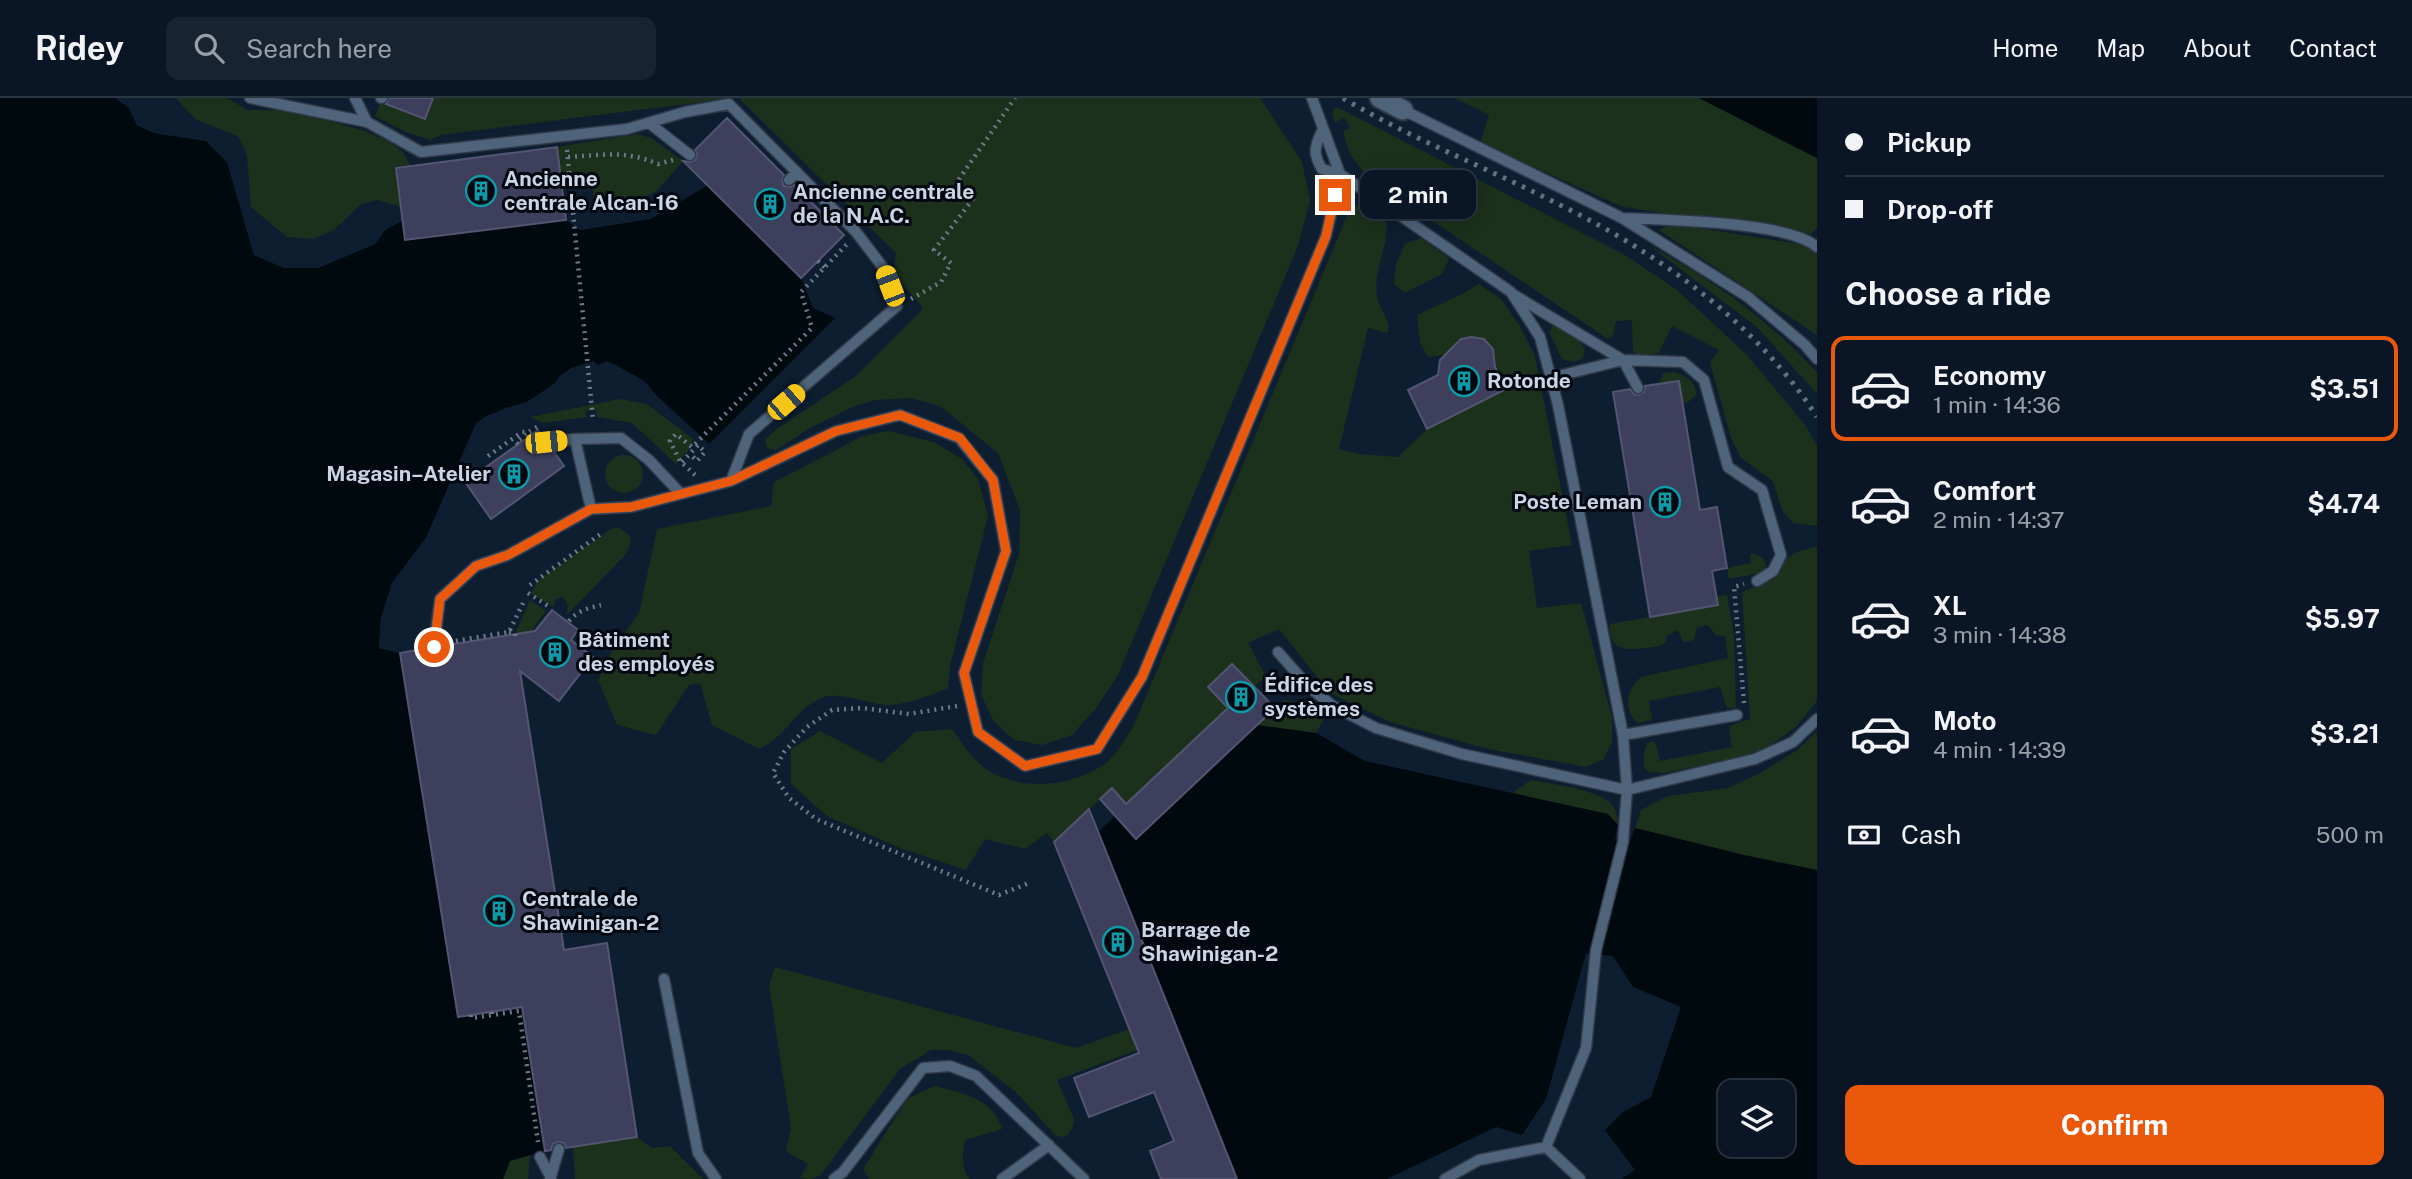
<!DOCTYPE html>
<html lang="en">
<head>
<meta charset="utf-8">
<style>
	:root { --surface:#0a1625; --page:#182332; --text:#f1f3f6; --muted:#999fa7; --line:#2a3542; --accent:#ea580c }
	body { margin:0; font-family:"Public Sans",sans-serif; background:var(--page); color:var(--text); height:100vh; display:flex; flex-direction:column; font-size:26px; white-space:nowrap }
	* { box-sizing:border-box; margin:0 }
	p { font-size:23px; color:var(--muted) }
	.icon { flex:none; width:38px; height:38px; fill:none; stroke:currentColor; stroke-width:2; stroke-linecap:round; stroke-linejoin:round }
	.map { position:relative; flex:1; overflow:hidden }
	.side { display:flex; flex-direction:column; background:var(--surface); width:595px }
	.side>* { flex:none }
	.top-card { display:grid; align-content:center; height:154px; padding:0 28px; background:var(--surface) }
	.tools { position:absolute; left:1718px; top:982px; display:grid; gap:14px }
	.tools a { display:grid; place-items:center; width:77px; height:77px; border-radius:14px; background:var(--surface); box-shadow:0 4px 18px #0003,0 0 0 2px var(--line); font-size:35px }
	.end { position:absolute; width:32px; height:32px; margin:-16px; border:9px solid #ea580c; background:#fff; box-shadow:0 0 0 4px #fff }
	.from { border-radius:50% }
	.bubble { position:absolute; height:49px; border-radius:14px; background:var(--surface); box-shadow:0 4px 18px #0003,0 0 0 2px var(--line); font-size:23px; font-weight:700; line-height:49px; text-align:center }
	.car { position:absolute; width:21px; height:42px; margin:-21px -10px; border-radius:9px; box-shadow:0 0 5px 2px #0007; background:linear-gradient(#f5c518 24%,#345 0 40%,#f5c518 0 76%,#345 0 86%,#f5c518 0) }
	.top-card b { display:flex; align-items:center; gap:24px; height:66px; font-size:26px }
	.top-card b+b { border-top:2px solid var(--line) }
	.top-card i { width:18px; height:18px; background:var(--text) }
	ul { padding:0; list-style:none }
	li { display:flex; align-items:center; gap:21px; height:105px; margin:0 14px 10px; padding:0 14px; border:4px solid transparent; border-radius:14px }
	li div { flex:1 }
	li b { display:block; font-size:26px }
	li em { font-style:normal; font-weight:700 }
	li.current { border-color:var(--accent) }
	li>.icon { width:63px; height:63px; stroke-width:1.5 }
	h2 { padding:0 28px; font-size:32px; line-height:84px }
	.pay { display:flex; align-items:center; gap:18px; height:77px; padding:0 28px; font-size:26px }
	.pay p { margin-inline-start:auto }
	.button { display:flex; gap:14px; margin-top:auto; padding:14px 28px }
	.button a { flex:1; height:80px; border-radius:14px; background:var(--accent); color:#fff; font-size:28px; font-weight:700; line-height:80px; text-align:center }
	header { display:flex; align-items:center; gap:42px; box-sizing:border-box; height:98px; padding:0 35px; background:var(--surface); border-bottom:2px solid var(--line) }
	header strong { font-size:33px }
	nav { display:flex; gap:38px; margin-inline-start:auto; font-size:24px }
	.search { width:490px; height:63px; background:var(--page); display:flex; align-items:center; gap:18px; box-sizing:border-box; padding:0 24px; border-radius:14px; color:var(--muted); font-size:26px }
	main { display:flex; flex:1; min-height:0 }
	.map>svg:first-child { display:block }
	.green { fill:#1b311b }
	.water { fill:#000a0e; fill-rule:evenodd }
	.pier { fill:#0d1e31 }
	.building { fill:#3d3f5c; stroke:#535571; stroke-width:2 }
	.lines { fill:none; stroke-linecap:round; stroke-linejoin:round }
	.lane-casing { stroke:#313949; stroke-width:13 }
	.street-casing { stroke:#313949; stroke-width:23 }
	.path { stroke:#6c7a8a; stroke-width:4.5; stroke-dasharray:2 5; stroke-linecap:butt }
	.lane { stroke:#4f637a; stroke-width:10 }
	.street { stroke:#4f637a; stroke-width:19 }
	.rail { stroke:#637282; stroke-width:5; stroke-dasharray:3.5 7; stroke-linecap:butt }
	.route { stroke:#ea580c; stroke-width:9 }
	.labels { text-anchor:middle; stroke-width:6; stroke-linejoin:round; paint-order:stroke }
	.poi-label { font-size:21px; font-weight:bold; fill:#cbd6e4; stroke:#030810; text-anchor:start }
</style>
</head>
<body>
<header>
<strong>Ridey</strong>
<div class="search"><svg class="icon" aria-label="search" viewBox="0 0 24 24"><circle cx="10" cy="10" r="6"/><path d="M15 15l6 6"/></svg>Search here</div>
<nav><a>Home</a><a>Map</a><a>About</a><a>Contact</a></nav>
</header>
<main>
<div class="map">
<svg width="1817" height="1081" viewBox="0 0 1817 1081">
	<rect width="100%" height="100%" fill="#0d1e31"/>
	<!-- green -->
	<path class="green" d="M 176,0 L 227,0 L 247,12 L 279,12 L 318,20 L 362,32 L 388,43 L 402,53 L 411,68 L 396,70 L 401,109 L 378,102 L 361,106 L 335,131 L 314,141 L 287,139 L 251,109 L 247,58 L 239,39 L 195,21 Z
		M 429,0 L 734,0 L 441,37 L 430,42 L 406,34 L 375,18 L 381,4 L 425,21 L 432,3 Z
		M 739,0 L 1260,0 L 1302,64 L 1310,103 L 1298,148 L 1118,577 L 1097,609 L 1072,637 L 1042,647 L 1014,642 L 993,622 L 981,597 L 983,565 L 1019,456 L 1020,412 L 998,355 L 940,308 L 911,300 L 876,302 L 855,308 L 810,330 L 776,352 L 767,350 L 765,342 L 774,333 L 856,278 L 923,211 C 910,189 889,184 896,155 Z
		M 1455,0 L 1699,0 L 1817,60 L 1817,130 L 1811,136 L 1623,109 L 1480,45 L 1489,17 Z
		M 1337,9 L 1625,157 L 1676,191 L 1747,257 L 1806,328 L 1817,348 L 1817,428 L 1793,425 L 1782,412 L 1773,383 L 1741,360 L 1731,340 L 1710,264 L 1719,252 L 1672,228 L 1659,255 L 1638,259 L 1633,253 L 1632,222 L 1616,223 L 1613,238 L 1608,241 L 1369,80 C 1355,65 1347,54 1343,33 L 1350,30 L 1345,20 L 1335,24 L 1332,17 L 1334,11 Z
		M 637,36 L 651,40 L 683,63 L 656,94 L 623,107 L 596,110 L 592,90 L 560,77 L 557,49 Z
		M 1352,106 L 1384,116 C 1394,137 1372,174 1377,198 C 1379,212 1391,220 1388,235 L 1368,230 L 1339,351 L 1359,356 L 1398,359 L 1427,331 L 1506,291 L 1497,273 L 1495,273 C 1496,258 1494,252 1484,241 L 1461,241 L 1453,249 L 1451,258 L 1441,257 L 1428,259 L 1420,245 L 1417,217 L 1462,196 L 1479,186 L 1501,201 L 1518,225 L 1535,258 L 1572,447 L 1529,453 L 1537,510 L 1581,505 L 1612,619 L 1612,644 L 1604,661 L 1586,669 L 1488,651 L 1390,624 L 1330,595 L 1279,531 L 1248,545 L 1266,578 L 1254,589 L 1232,566 L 1208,589 L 1228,610 L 1126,706 L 1112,690 L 1054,744 L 1047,735 L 1025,751 L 985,741 L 966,772 L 900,750 L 827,718 L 791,686 L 791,651 L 820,633 L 882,665 L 915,634 L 952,631 C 964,648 977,669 997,677 C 1032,693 1073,687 1105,666 C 1117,657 1126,639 1134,627 Z
		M 1673,126 L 1806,147 L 1817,154 L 1817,237 L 1659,132 Z
		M 1421,140 L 1449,160 L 1442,176 L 1405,195 L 1394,186 L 1396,166 L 1405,146 Z
		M 1649,147 C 1715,184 1766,219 1817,275 L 1817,296 L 1758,230 Z
		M 1554,225 L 1580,244 L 1585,252 L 1583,260 L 1574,264 L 1562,261 L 1549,234 Z
		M 1675,274 C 1686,279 1697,283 1696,297 L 1688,304 L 1683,305 L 1679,283 L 1659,286 L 1663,275 Z
		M 620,301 L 647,306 L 693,341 L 690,351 L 676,366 L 632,325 L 597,319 L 596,312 L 586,313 L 586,319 L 543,325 L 530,319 Z
		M 888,333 L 934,344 L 962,361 L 978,381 L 988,418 L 950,568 L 948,590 C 930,598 911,605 891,607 C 871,608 841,592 821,600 C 796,611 785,640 759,651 L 712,627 L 700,585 L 689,587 L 656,637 L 617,627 L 598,582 L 610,556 L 639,515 L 657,431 L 771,408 L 774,384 L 863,338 Z
		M605 376a19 19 0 1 1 38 0a19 19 0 1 1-38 0Z
		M 618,429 L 630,438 L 631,444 L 626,456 L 567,517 C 568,509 569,503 561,499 L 555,502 L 554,509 L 531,496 L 537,483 L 611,431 Z
		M 1817,448 L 1817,603 L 1796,629 L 1766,650 L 1746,659 L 1663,675 L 1649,674 L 1644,670 L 1644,655 L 1647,645 L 1653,643 L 1656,646 L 1660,663 L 1732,649 L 1729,628 L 1750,621 L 1742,494 L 1773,481 L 1787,460 L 1797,454 Z
		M 1753,455 L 1763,460 L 1766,467 L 1764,474 L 1729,481 L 1727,470 L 1751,465 L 1750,456 Z
		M 1727,497 L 1734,537 L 1736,610 L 1727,610 L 1720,589 L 1649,603 L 1652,622 L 1638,625 C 1622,612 1627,591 1641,579 L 1728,560 L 1725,538 L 1716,537 L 1708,527 L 1697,529 L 1694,542 L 1683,544 L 1678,532 L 1666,538 L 1666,544 L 1661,548 C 1640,550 1607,560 1610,526 L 1718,507 L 1717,498 Z
		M 530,502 L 546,513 L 526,540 L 528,576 L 521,577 L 515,536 Z
		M 1284,602 L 1294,603 L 1301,609 L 1326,618 L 1316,635 L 1257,627 Z
		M 1817,633 L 1817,772 L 1744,757 L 1635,730 L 1641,712 L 1668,698 L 1728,690 L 1760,675 L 1799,651 Z
		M 1531,682 C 1552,686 1597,691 1611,706 C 1617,712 1617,719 1618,727 L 1607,716 L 1512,695 Z
		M 775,869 L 1076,950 L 1129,931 L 1137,952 L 1057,982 L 1074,1021 C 1074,1030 1071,1035 1064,1039 L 1056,1038 L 1017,995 L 968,957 L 949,952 L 931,952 L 900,971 L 820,1078 L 810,1081 L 800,1080 L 808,1066 L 786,1053 L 791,1030 L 769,888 Z
		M 934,988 C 962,995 993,1000 1002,1031 L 965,1042 C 963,1055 960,1071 970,1081 L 869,1081 L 863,1071 L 907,1001 Z
		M 637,1039 L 652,1050 L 670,1048 L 703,1081 L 575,1081 L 573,1049 Z
		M 530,1057 L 528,1081 L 503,1081 L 510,1063 Z"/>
	<!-- water -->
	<path class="water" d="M 0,0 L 115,0 L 129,10 L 137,27 L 154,35 L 206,43 L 227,64 L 254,157 L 284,170 L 318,170 L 375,146 L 385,132 L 403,122 L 406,142 L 566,122 L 580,132 L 650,121 L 708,87 L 801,180 L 813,210 L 835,220 L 709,346 L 658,299 L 644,283 L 614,266 L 598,267 L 593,263 L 560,278 L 554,286 L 527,304 L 505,310 L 476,326 L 426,440 L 392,485 L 381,520 L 379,550 L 400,555 L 457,919 L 522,909 L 544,1053 L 510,1063 L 503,1081 L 0,1081 Z
		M 1699,0 L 1817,0 L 1817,60 Z
		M 1257,627 L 1316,635 L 1365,663 L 1608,716 L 1618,727 L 1615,741 L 1629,746 L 1635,730 L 1744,757 L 1817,772 L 1817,1081 L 1621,1081 L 1635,1072 L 1605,1032 L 1623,1014 L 1651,999 L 1681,909 L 1633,889 L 1613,858 L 1586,855 L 1546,1001 L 1522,1037 L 1496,1029 L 1387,1081 L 1237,1081 L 1098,734 L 1115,718 L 1136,740 ZM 1731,994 L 1783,994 L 1783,1046 L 1731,1046 Z"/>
	<!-- pier -->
	<path class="pier" d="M 115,0 L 121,0 L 132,7 L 140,25 L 155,32 L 208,40 L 231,63 L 257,155 L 285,167 L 318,166 L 373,143 L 383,129 L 402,118 L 403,122 L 385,132 L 375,146 L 318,170 L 284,170 L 254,157 L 227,64 L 206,43 L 154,35 L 137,27 L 129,10 Z
		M 705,85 L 708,87 L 650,121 L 580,132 L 566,122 L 567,119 L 581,128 L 648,118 Z
		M 593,263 L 598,267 L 607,263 L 644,283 L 658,299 L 709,346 L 701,343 L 656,302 L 642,286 L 606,267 L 598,270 L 592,267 L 573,274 L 562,281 L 556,289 L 528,307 L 490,320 L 479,328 L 429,441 L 395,486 L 384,521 L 382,547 L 400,551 L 400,555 L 379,550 L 381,520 L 392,485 L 426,440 L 476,325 L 488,317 L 527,304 L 554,286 L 560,278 L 571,270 Z"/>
	<!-- building -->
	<path class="building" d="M 389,0 L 433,0 L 425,21 L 386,6 Z
		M 727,20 L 784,77 L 782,83 L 784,88 L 790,89 L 794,87 L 844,137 L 801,180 L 683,63 L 690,64 L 695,62 L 697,57 L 695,52 Z
		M 557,49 L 566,122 L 405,142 L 396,70 Z
		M 1471,239 L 1484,241 L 1493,251 L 1495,269 L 1506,291 L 1427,331 L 1408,292 L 1438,277 L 1440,262 L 1461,241 Z
		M 1679,283 L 1700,412 L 1717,409 L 1727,470 L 1712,473 L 1718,507 L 1650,519 L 1613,294 L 1630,291 L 1634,296 L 1638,297 L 1644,294 L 1645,288 Z
		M 538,332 L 542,338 L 539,342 L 540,348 L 544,351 L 552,351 L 564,368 L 491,421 L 465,384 Z
		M 552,512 L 578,532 L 571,542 L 593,559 L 559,603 L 520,573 L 564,852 L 607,845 L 637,1039 L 566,1050 L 564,1045 L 558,1044 L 553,1046 L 551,1052 L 545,1053 L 522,909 L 458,919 L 400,555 L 427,550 L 430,555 L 436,556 L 442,548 L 535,533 Z
		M 1232,566 L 1275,610 L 1136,741 L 1100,701 L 1112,690 L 1126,706 L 1228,610 L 1208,589 Z
		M 1089,711 L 1169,910 L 1237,1081 L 1161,1081 L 1150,1053 L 1174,1043 L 1154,994 L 1089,1019 L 1074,980 L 1139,955 L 1054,744 Z"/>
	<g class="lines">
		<!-- lane casing -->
		<g class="lane-casing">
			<path id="lane" d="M 250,0 L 367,24 L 421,54 L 627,31 L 685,14 L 729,6 L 856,134 L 882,168 L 897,208 L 749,336 L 731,383
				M 355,0 L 367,24
				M 381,0 L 382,0
				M 1403,12 L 1622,120 L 1748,199 L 1805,247 L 1817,261
				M 649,25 L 690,57
				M 1323,31 C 1315,47 1312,55 1322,71 L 1340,76 L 1511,194 L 1540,239 L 1558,307 L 1623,637 L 1627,692 L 1623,744 L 1596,852 L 1586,950 L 1546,1049 L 1479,1062 L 1445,1081
				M 789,82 L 797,74
				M 1622,120 C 1665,122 1786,123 1817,149
				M 1514,197 L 1623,262 L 1638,290
				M 1550,280 L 1623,262 L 1683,264 L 1704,282 L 1728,369 L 1762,392 L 1781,457 L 1773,473 L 1757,483
				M 546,344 L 575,341
				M 591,411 L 575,341 L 621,340 L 649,362 L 681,396
				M 434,549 L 440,501 L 476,468 L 508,457 L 591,411 L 631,409 L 731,383 L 836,333 L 900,317 L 959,340 L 993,382 L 1006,453 L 964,575 L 978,634 L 1025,668 L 1097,651 L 1142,579 L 1326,138 L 1340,76 L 1312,0
				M 1278,554 L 1309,589 L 1333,608 L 1376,630 L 1462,656 L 1627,692 L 1755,661 L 1793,644 L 1817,621
				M 1623,637 L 1737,617
				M 664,881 L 698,1055 L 716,1081
				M 1546,1049 L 1580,1081
				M 540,1059 L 551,1080
				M 550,1081 L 559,1051
				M 834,1081 L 843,1074 L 923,970 L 950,968 L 976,978 L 1084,1081
				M 1002,1081 L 1049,1047"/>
		</g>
		<!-- street casing -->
		<g class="street-casing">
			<path id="street" d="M 1380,0 L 1403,12"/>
		</g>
		<!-- path -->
		<path class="path" d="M 567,52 L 593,322
			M 568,59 C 602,57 626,52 658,66 L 673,62
			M 818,163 L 825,170
			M 911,201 L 941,184 L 951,165 L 934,152 L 973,101 L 957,84 L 1015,0
			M 518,346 L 516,344 L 527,336
			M 488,358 L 522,334 L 529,334 L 537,329
			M 682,364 L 698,347 L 705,354 L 697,363 L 690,356
			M 695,377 L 680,363 L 670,343 L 676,336 L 692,349 L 812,230 L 801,194 L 847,146
			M 530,487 L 602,435
			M 528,495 L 551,510
			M 569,523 C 577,513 588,510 601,507
			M 509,534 L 515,535 L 515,540
			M 449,544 L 509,534 L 525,501
			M 1744,605 L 1734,489 L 1744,486
			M 957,608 L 909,616 L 862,610 L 832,612 L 807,629 L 784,654 L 773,675 L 789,700 L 816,721 L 999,797 L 1029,785
			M 492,914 L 492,917 L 519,913 L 538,1044
			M 471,917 L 471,920 L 492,917"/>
		<!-- lane -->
		<use href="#lane" class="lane"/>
		<!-- street -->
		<use href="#street" class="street"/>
		<!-- rail -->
		<path class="rail" d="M 1343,0 C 1408,39 1480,67 1548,101 C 1652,151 1753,220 1817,319"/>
	</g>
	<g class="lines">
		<!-- route -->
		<path class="route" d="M 434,549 L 440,501 L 476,468 L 508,457 L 591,411 L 631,409 L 731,383 L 836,333 L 900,317 L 960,340 L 993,382 L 1006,453 L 964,575 L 978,634 L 1025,668 L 1097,651 L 1142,579 L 1326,138 L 1335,97"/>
	</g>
	<!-- icons -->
	<defs>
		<g id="building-ring" transform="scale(1.575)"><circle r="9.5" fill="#030810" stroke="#0f9aa8" stroke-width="1.5"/><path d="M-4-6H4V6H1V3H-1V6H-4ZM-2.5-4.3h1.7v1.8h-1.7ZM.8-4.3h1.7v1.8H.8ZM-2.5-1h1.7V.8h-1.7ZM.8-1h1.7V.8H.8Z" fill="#0f9aa8"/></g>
	</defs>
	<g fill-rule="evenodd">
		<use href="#building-ring" x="481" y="93"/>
		<use href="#building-ring" x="770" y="106"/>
		<use href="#building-ring" x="1464" y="283"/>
		<use href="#building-ring" x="514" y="376"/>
		<use href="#building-ring" x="1665" y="404"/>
		<use href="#building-ring" x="555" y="554"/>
		<use href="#building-ring" x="1241" y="599"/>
		<use href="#building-ring" x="499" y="813"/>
		<use href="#building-ring" x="1118" y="844"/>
	</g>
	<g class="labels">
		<!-- poi labels -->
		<g class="poi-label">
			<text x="504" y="88">Ancienne<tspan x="504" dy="24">centrale Alcan-16</tspan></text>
			<text x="793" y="101">Ancienne centrale<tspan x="793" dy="24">de la N.A.C.</tspan></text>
			<text x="1487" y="290">Rotonde</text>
			<text x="491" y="383" text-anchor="end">Magasin–Atelier</text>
			<text x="1642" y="411" text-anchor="end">Poste Leman</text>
			<text x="578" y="549">Bâtiment<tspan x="578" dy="24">des employés</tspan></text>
			<text x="1264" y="594">Édifice des<tspan x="1264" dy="24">systèmes</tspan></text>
			<text x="522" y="808">Centrale de<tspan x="522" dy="24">Shawinigan-2</tspan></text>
			<text x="1141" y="839">Barrage de<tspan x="1141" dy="24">Shawinigan-2</tspan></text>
		</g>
	</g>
</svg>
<div class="tools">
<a><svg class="icon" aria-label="layers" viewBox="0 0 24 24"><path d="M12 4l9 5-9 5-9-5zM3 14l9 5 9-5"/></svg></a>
</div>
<i class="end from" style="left:434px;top:549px"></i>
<i class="end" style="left:1335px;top:97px"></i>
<div class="bubble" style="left:1360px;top:72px;width:116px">2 min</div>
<i class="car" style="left:890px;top:188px;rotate:339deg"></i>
<i class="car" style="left:786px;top:304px;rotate:49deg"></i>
<i class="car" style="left:546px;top:344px;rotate:84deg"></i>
</div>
<section class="side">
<div class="top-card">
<b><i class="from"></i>Pickup</b>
<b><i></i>Drop-off</b>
</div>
<h2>Choose a ride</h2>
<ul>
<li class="current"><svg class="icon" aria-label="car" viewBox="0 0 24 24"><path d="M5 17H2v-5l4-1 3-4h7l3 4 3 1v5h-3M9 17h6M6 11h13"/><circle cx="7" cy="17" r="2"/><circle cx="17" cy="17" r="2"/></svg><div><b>Economy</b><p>1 min · 14:36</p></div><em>$3.51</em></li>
<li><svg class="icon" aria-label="car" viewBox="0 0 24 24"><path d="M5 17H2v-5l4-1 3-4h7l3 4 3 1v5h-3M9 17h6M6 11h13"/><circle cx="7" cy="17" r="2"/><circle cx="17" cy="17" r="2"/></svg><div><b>Comfort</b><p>2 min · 14:37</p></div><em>$4.74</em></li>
<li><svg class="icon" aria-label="car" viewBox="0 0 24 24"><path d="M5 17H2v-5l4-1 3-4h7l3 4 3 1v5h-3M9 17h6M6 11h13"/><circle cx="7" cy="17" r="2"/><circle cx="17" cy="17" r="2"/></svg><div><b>XL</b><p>3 min · 14:38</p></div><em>$5.97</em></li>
<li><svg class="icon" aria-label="car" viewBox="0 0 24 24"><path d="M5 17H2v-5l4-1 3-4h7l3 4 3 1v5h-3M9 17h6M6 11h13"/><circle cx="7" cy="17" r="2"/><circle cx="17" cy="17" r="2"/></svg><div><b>Moto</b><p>4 min · 14:39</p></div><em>$3.21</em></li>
</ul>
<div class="pay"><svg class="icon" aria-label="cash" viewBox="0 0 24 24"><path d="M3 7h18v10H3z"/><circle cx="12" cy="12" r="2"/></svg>Cash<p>500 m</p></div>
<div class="button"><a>Confirm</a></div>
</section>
</main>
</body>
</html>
